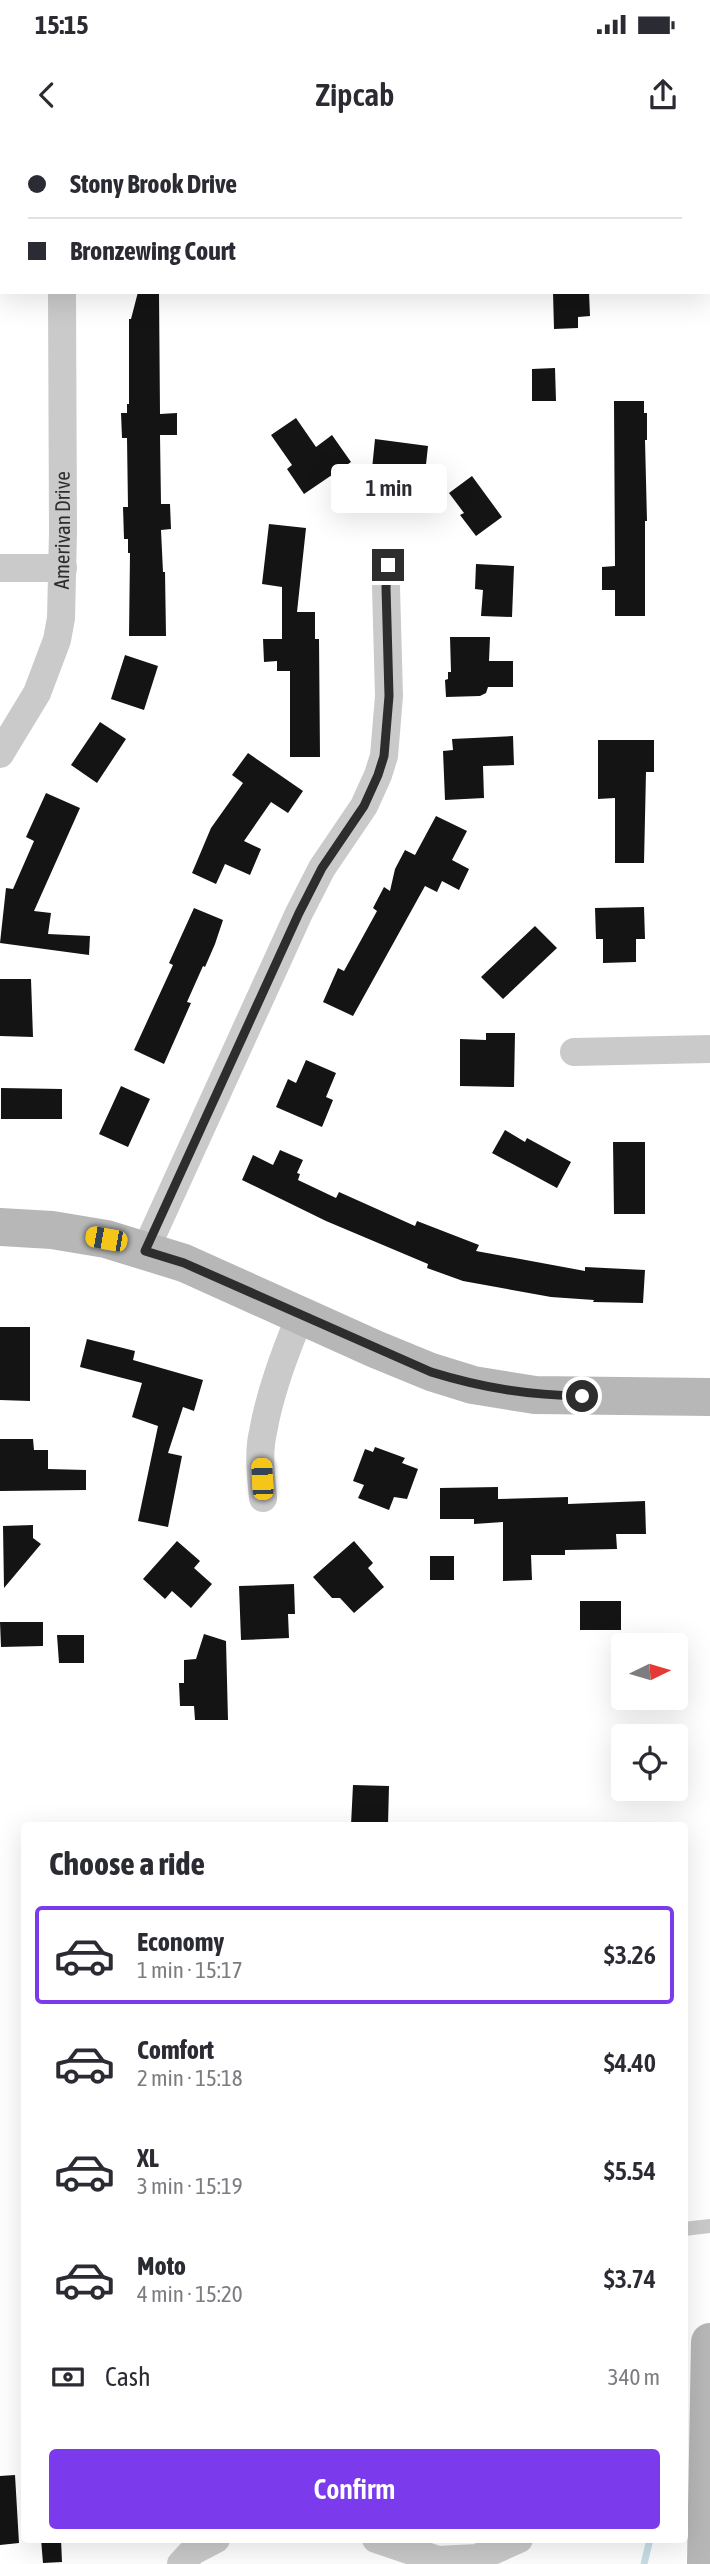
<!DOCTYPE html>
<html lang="en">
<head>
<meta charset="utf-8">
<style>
	:root { --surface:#fff; --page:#f2f2f3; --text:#2b2b33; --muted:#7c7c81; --line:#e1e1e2; --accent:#7c3aed }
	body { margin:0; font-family:"Asap Condensed",sans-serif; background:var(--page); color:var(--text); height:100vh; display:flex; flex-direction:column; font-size:26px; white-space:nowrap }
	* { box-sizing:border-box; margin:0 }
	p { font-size:23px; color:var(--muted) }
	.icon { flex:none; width:38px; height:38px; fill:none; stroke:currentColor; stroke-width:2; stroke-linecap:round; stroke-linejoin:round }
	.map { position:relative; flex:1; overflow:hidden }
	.sheet { position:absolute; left:21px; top:1682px; width:667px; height:721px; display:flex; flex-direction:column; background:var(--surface); border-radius:7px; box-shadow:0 7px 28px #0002 }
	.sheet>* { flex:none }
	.guide { position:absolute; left:0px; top:0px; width:710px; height:154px; box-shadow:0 7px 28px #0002; display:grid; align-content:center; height:154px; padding:0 28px; background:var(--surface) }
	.needle { width:46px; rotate:85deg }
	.tools { position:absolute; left:611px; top:1493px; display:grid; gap:14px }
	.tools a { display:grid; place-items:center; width:77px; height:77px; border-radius:7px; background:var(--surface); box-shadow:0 7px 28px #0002; font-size:35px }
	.end { position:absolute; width:32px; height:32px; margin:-16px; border:9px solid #2d2d2d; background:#fff; box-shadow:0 0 0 4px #fff }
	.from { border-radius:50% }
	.bubble { position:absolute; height:49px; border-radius:7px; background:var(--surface); box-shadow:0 7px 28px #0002; font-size:23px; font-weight:600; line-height:49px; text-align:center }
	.car { position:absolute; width:21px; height:42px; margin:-21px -10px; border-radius:9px; box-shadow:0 0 5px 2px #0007; background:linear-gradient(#f5c518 24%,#345 0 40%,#f5c518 0 76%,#345 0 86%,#f5c518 0) }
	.guide b { display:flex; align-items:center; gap:24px; height:66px; font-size:26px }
	.guide b+b { border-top:2px solid var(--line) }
	.guide i { width:18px; height:18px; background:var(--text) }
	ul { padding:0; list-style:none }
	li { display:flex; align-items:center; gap:21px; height:98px; margin:0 14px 10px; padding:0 14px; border:4px solid transparent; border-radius:7px }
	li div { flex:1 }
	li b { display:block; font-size:26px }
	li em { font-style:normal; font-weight:600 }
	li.active { border-color:var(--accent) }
	li>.icon { width:63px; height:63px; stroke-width:1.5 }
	h2 { padding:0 28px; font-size:32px; line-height:84px }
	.pay { display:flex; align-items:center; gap:18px; height:77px; padding:0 28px; font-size:26px }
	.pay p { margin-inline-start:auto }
	.action { display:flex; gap:14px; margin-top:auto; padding:14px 28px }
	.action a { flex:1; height:80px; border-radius:7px; background:var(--accent); color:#fff; font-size:28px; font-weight:600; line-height:80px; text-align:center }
	.status { display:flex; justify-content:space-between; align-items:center; height:49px; padding:0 35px; background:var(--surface); direction:ltr }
	.status svg { height:19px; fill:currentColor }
	header { display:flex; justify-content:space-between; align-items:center; height:91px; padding:0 28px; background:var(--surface); font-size:32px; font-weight:600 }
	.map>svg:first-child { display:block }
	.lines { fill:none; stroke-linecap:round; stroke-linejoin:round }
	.stream { stroke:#cadfe7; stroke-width:7 }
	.building { fill:#141414 }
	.lane { stroke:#cacaca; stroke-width:14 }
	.street { stroke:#cacaca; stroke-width:28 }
	.secondary { stroke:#b7b7b7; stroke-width:38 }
	.route { stroke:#2d2d2d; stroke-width:9 }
	.labels { text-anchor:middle; stroke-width:7; stroke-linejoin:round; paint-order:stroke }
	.street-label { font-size:21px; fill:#2d2d2d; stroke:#fff }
</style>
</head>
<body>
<div class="status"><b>15:15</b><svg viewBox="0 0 49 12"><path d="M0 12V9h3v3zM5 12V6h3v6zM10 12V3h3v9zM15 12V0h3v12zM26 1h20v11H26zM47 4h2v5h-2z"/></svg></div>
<header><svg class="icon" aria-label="back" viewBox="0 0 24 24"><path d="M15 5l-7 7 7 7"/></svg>Zipcab<svg class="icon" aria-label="share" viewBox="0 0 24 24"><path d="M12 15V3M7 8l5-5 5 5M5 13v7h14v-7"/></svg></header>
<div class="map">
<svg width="710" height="2424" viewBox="0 0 710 2424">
	<rect width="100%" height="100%" fill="#fff"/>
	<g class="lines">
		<!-- stream -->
		<path class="stream" d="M 644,2424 L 650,2399"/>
	</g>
	<!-- building -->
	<path class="building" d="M 138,152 L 159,152 L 160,274 L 177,273 L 177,295 L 160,295 L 161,364 L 170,364 L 171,389 L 161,390 L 163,432 L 165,432 L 166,496 L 129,496 L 130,413 L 128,413 L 128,399 L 124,399 L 123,367 L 128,367 L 127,298 L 122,298 L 121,273 L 127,273 L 127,264 L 129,264 L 129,179 L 131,179 Z
		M 553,152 L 589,152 L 590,176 L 578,177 L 578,188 L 554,189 Z
		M 555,228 L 556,261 L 532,261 L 532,229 Z
		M 614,261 L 644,261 L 644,273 L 647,273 L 647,300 L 645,300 L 647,381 L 645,381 L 645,476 L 615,476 L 615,450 L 602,450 L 602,427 L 615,426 Z
		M 296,278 L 316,307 L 332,295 L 351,322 L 304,354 L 287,329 L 292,325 L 271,295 Z
		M 375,299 L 428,306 L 424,343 L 400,340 L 401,332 L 372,329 Z
		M 472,336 L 502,377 L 476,396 L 460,375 L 464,373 L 449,353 Z
		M 269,384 L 306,388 L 297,472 L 315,472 L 315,499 L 319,499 L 320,617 L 290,617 L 290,531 L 277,531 L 277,521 L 264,522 L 263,499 L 282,499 L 282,447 L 262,444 Z
		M 476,424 L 514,426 L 512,477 L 481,476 L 483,450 L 475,449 Z
		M 450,497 L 490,497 L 489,521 L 513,521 L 513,547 L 488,547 L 486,553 L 480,556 L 446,557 L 445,540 L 448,539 L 448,532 L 451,532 Z
		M 125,515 L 158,526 L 144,570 L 111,559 Z
		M 100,582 L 126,599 L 97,643 L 71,625 Z
		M 513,596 L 514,625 L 483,626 L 484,658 L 445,660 L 443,611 L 453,610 L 452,599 Z
		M 598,600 L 654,600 L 654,632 L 646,632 L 644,723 L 615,723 L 615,658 L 598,659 Z
		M 248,613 L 303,651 L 288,673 L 271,662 L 244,701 L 261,709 L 250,735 L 225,724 L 216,744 L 192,733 L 211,688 L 243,643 L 232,635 Z
		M 46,653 L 80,668 L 34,771 L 51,773 L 48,794 L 90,796 L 89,815 L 0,803 L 6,748 L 13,749 L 34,701 L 26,697 Z
		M 436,676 L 467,691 L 452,720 L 469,729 L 459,750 L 442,741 L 437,752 L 425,746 L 353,876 L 323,862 L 338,828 L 344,831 L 377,771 L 373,768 L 384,747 L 390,751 L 395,729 L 405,710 L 415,715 Z
		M 644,767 L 645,799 L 636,799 L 636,822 L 603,823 L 603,799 L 596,799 L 595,768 Z
		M 194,768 L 223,780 L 215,804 L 205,827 L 203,826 L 187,862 L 191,863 L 164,924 L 134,910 L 173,825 L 169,823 Z
		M 535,786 L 557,808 L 503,859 L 481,837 Z
		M 0,839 L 31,839 L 33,897 L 0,896 Z
		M 486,893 L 515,893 L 514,947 L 460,946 L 460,899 L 486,900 Z
		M 306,920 L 336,933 L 326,957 L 333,960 L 322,987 L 276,967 L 288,939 L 296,943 Z
		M 121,946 L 150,959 L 128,1007 L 99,994 Z
		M 1,948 L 62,949 L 62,979 L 1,979 Z
		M 505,990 L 525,1002 L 527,998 L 571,1022 L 557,1048 L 492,1013 Z
		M 613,1002 L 645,1002 L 645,1074 L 614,1074 Z
		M 280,1010 L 303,1020 L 297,1033 L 300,1034 L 298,1040 L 336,1058 L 339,1052 L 415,1086 L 417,1081 L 479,1105 L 476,1111 L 585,1131 L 585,1127 L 645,1130 L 643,1163 L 593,1162 L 594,1160 L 551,1157 L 463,1141 L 427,1128 L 428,1124 L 326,1081 L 242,1040 L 253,1015 L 273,1025 Z
		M 0,1187 L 30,1187 L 30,1261 L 0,1260 Z
		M 87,1199 L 135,1211 L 133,1220 L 203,1240 L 194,1271 L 183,1267 L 168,1313 L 182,1316 L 168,1387 L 138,1381 L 158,1286 L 132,1277 L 142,1243 L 80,1227 Z
		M 0,1299 L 33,1299 L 34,1310 L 48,1310 L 48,1329 L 86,1330 L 86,1350 L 0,1351 Z
		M 375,1307 L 405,1318 L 402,1323 L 418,1329 L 407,1359 L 394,1357 L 389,1370 L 358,1358 L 364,1345 L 353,1341 L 365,1309 L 373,1312 Z
		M 498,1347 L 498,1359 L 568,1357 L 568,1364 L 645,1361 L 646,1394 L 616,1394 L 617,1409 L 565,1410 L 565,1415 L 531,1415 L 532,1440 L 503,1441 L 503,1382 L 474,1384 L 474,1379 L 440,1379 L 440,1348 Z
		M 33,1385 L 33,1398 L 41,1404 L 4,1448 L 3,1386 Z
		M 177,1401 L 200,1421 L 194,1428 L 212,1444 L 191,1468 L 172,1451 L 165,1459 L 143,1439 Z
		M 354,1401 L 373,1423 L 368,1428 L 384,1447 L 354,1473 L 340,1458 L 332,1458 L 313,1437 Z
		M 430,1416 L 454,1416 L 454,1440 L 430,1440 Z
		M 294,1444 L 295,1474 L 288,1474 L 289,1498 L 241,1500 L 239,1446 Z
		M 580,1461 L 621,1461 L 621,1490 L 580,1490 Z
		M 0,1482 L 43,1482 L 43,1506 L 1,1507 Z
		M 204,1494 L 226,1501 L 228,1580 L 195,1580 L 194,1566 L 180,1566 L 179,1543 L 184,1543 L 184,1520 L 196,1519 Z
		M 57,1495 L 84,1495 L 84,1523 L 59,1523 Z
		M 353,1645 L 389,1646 L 388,1685 L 351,1685 Z
		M 15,2335 L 19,2403 L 0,2405 L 0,2336 Z
		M 41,2399 L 61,2399 L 62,2422 L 43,2423 Z"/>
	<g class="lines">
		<!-- lane -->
		<path class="lane" d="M 684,2089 L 710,2086"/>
		<!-- street -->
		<g class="street">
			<path d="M 0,109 L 2,109"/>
			<path d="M 0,428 L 63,428"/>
			<path id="s1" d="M 0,614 L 37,553 L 57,500 L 61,478 L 63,392 L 62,152"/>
			<path d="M 574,912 L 710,909"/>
			<path d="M 145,1111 L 299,773 L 322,728 L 364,666 L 378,635 L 384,616 L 389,556 L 386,447 L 388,425"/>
			<path d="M 263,1358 C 261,1336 258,1313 263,1292 C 270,1252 285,1213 300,1176"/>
			<path d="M 376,2399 L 438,2420 L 477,2418 L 519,2399"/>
			<path d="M 181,2424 L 193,2411 L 216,2399"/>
		</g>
		<!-- secondary -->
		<path class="secondary" d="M 0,1087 L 52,1090 L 106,1099 L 184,1123 L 375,1209 L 431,1232 L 473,1245 L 535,1255 L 710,1257
			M 706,2424 L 710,2202"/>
	</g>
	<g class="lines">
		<!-- route -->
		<path class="route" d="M 388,425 L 386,447 L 389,556 L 384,616 L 378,635 L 364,666 L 322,728 L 299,773 L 145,1111 L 184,1123 L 431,1232 C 483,1248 528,1255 582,1256"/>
	</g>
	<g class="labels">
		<!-- street labels -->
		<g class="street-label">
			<text dy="7" stroke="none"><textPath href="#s1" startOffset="238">Amerivan Drive</textPath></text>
		</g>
	</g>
</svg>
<div class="tools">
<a><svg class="needle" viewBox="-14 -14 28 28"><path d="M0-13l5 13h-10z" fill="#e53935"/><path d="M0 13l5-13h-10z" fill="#7c7c81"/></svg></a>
<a><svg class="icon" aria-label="locate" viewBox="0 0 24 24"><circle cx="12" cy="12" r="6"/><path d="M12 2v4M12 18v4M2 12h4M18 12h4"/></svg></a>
</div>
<i class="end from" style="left:582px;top:1256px"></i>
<i class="end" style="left:388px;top:425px"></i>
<div class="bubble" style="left:331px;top:324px;width:116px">1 min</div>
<i class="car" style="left:106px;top:1099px;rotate:280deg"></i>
<i class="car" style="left:262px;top:1339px;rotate:357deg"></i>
<div class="guide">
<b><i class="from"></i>Stony Brook Drive</b>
<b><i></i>Bronzewing Court</b>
</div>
<section class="sheet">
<h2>Choose a ride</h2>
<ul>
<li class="active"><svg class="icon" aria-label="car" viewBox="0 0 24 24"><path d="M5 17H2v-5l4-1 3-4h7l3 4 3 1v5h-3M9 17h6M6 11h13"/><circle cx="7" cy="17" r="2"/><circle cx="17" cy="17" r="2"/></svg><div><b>Economy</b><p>1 min · 15:17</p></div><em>$3.26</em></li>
<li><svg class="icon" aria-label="car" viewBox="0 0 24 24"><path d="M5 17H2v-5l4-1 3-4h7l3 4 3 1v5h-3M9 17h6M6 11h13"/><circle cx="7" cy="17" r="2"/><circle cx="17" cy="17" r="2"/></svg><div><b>Comfort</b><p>2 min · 15:18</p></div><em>$4.40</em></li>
<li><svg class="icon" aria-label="car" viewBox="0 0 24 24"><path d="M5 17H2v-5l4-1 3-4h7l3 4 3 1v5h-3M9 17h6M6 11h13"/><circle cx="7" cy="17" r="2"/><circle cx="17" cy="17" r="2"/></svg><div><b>XL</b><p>3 min · 15:19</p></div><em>$5.54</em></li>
<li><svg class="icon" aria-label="car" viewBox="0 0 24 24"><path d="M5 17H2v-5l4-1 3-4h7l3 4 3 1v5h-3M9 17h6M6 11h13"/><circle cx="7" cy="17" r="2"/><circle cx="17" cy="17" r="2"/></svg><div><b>Moto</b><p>4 min · 15:20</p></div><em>$3.74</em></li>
</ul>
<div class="pay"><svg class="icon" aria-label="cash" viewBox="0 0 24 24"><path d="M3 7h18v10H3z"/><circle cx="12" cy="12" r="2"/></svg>Cash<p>340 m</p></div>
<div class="action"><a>Confirm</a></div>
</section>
</div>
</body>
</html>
